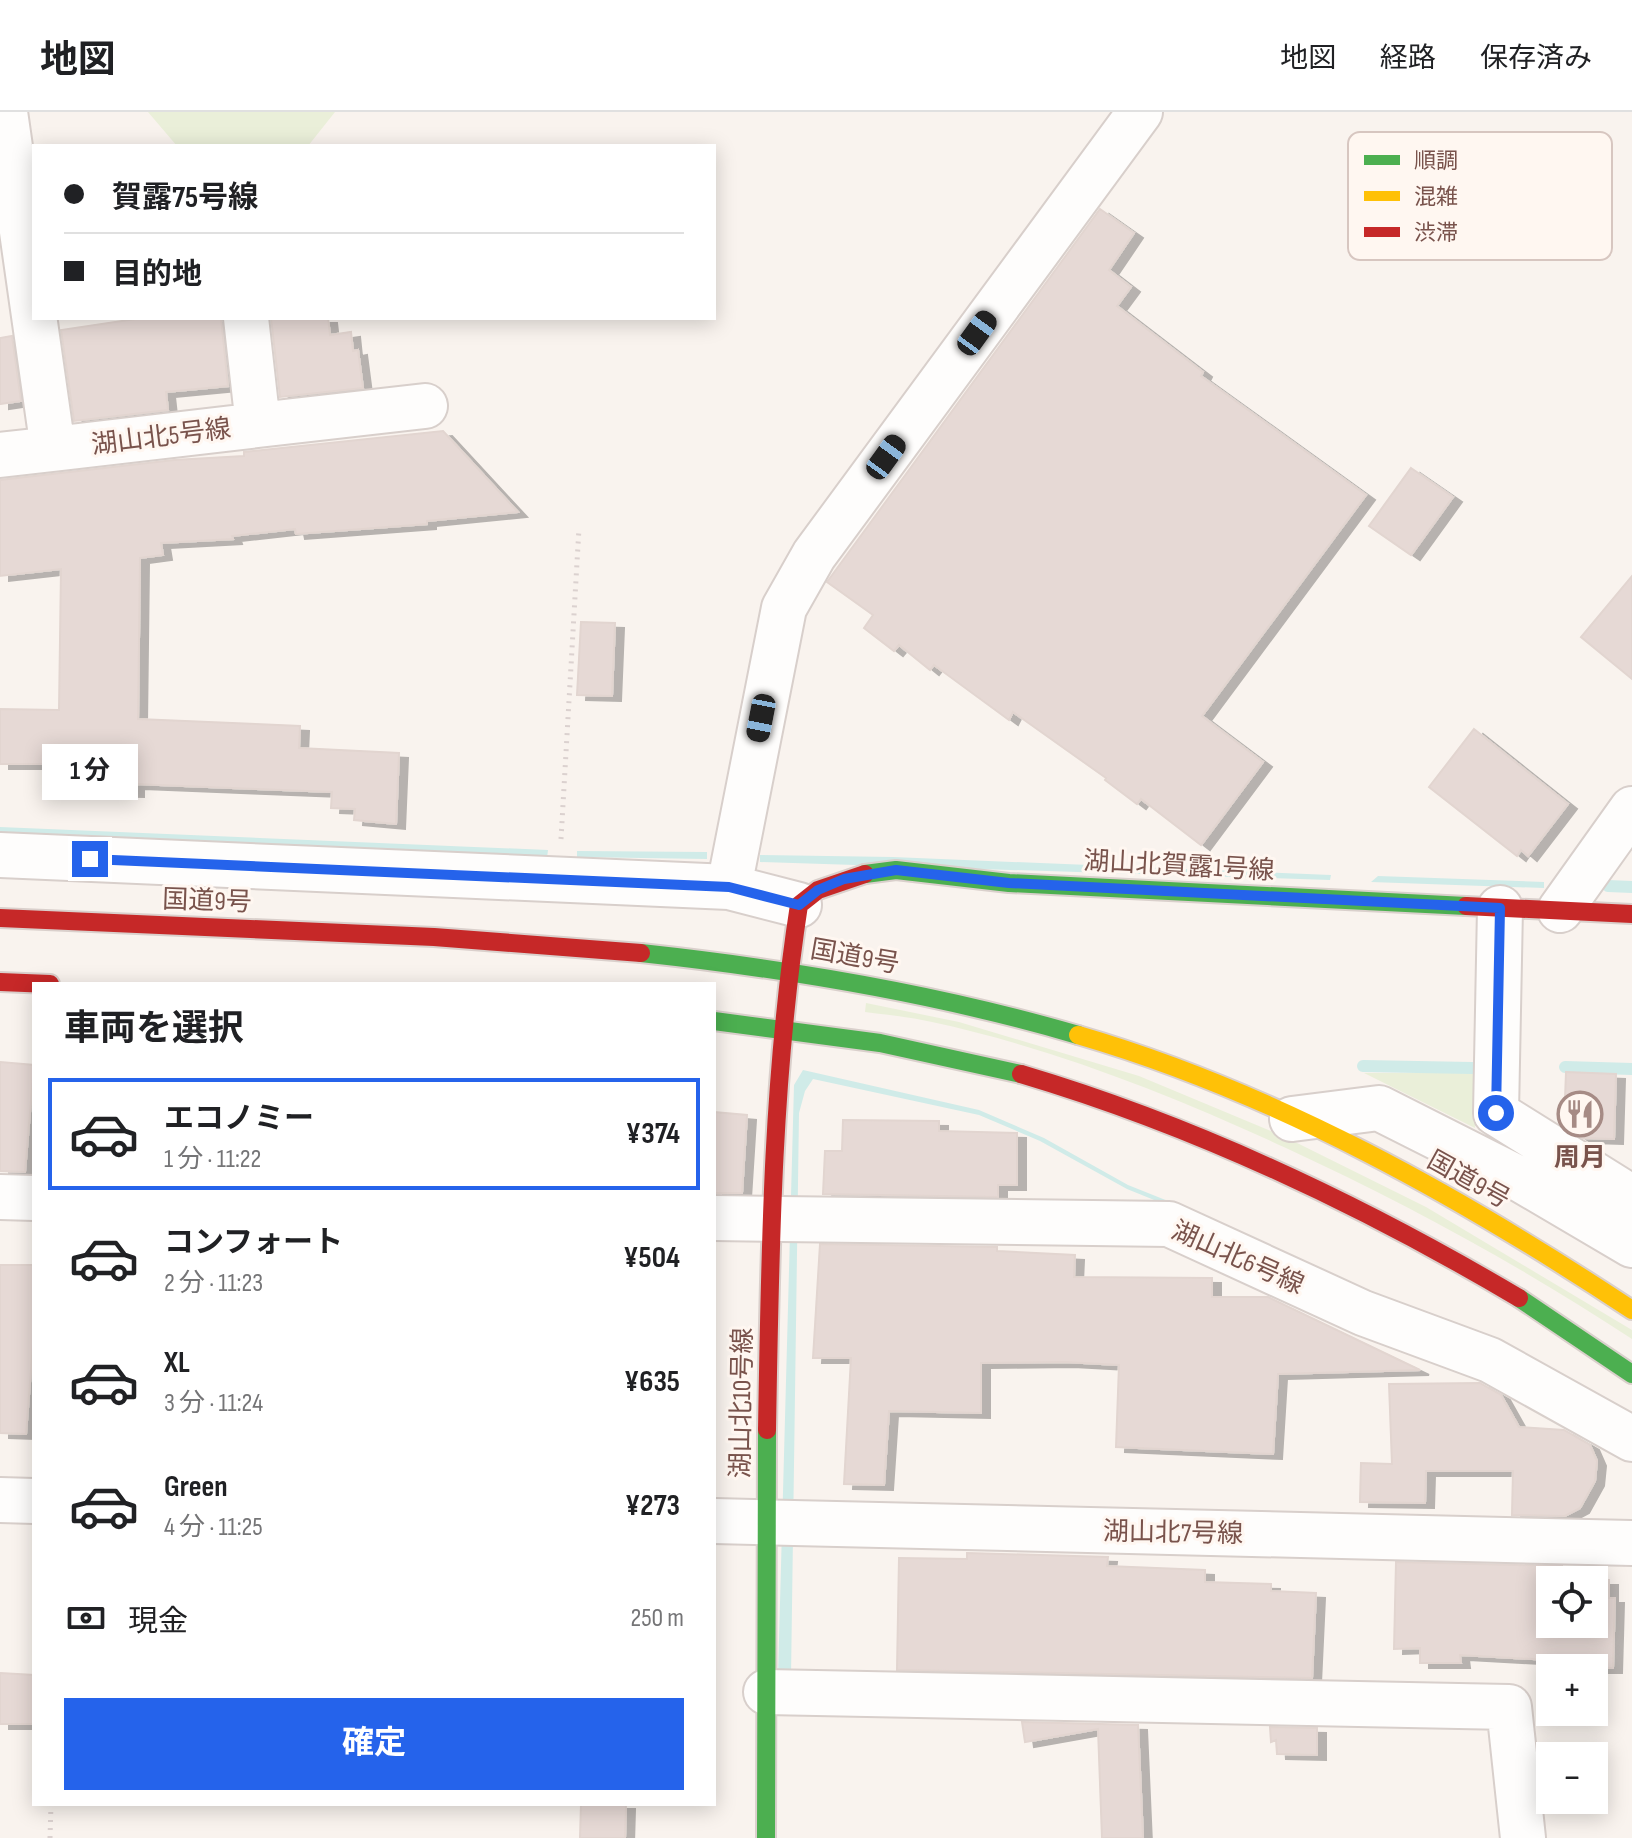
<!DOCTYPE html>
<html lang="ja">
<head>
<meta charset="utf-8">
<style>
	:root { --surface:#fff; --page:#f6f6f6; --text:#202124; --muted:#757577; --line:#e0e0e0; --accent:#2563eb }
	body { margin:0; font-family:"Sofia Sans Condensed","Noto Sans JP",sans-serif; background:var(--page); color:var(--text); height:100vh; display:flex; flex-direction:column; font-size:30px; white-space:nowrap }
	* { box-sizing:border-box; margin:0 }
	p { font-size:26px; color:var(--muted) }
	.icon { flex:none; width:44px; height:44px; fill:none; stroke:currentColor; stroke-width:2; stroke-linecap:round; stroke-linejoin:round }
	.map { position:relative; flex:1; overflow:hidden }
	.drawer { position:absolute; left:32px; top:870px; width:684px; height:824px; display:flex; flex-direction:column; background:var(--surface); border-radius:0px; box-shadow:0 4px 20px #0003 }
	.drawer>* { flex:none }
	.top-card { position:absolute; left:32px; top:32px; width:684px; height:176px; border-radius:0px; box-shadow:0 4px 20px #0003; display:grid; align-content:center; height:176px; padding:0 32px; background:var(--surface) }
	.controls { position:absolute; left:1536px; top:1454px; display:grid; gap:16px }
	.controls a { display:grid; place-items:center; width:72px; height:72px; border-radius:0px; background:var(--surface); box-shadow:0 4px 20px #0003; font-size:40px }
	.end { position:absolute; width:36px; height:36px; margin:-18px; border:10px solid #2563eb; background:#fff; box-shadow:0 0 0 4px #fff }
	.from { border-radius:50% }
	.bubble { position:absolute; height:56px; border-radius:0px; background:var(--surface); box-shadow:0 4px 20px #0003; font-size:26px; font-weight:700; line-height:56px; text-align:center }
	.car { position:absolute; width:24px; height:48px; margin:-24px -12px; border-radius:10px; box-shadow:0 0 6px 2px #0007; background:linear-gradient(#222 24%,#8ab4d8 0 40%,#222 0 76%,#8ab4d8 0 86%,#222 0) }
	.top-card b { display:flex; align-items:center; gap:28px; height:76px; font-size:30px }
	.top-card b+b { border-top:2px solid var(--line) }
	.top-card i { width:20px; height:20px; background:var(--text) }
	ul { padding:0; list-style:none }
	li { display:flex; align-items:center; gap:24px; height:112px; margin:0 16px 12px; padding:0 16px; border:4px solid transparent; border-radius:0px }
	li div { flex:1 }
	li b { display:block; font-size:30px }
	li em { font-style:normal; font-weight:700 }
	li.active { border-color:var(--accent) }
	li>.icon { width:72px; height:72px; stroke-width:1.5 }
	h2 { padding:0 32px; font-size:36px; line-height:96px }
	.pay { display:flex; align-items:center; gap:20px; height:88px; padding:0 32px; font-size:30px }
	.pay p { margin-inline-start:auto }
	.action { display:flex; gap:16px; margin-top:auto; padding:16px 32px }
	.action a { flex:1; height:92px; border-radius:0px; background:var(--accent); color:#fff; font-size:32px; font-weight:700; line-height:92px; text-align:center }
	header { display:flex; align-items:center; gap:48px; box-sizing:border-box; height:112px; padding:0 40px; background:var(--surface); border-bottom:2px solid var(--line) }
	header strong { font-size:38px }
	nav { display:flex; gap:44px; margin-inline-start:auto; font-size:28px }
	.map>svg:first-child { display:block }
	.green { fill:#eaefd9 }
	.water { fill:#d0ebe8 }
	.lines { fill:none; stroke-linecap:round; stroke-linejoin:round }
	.stream { stroke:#d0ebe8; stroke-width:12 }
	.building { fill:#e6d9d5; stroke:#e2d5d0; stroke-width:2; fill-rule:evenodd; filter:url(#shadow) }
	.street-casing { stroke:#d8cfcb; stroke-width:48 }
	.fast-casing { stroke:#dad0cc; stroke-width:22 }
	.slow-casing { stroke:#dad0cc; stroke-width:22 }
	.jam-casing { stroke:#dad0cc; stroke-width:22 }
	.path { stroke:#dbd1cf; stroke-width:5; stroke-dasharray:2 6; stroke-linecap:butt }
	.street { stroke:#fefdfc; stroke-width:44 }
	.fast { stroke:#4caf50; stroke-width:18 }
	.slow { stroke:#ffc107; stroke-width:18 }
	.jam { stroke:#c62828; stroke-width:18 }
	.route { stroke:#2563eb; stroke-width:10 }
	.labels { text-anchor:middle; stroke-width:6; stroke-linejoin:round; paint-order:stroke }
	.street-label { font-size:26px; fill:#79534c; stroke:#fff7f1 }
	.poi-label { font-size:26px; font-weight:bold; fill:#79534c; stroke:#fff7f1 }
	.key { fill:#fff7f1; stroke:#d7c6c0; stroke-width:2 }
	.key-label { font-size:22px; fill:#79534c }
</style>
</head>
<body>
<header>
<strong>地図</strong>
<nav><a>地図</a><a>経路</a><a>保存済み</a></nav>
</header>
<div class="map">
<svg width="1632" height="1726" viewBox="0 0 1632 1726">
	<defs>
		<filter id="shadow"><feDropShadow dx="9" dy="5" stdDeviation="0" flood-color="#0004"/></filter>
	</defs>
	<rect width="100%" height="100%" fill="#f9f3ee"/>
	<!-- green -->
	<path class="green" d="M 148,0 L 335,0 L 308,34 L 177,34 Z
		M 866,891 L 959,910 L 1139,964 L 1285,1025 L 1426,1095 L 1632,1218 L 1632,1227 C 1521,1154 1407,1092 1286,1036 C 1174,984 1053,936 932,910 C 910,905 887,903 865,900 Z
		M 1364,961 L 1477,961 L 1475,1016 Z"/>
	<!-- water -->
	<path class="water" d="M 0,715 L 548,738 L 547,746 L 0,721 Z
		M 577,739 L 707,740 L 707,747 L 577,745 Z
		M 760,743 L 893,745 L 1331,763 L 1330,768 L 760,750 Z
		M 1378,764 L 1544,770 L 1544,776 L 1371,770 Z
		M 803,958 L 979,998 L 1044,1026 L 1128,1073 L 1208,1105 L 1206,1109 L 1127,1077 L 1040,1029 L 979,1003 L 813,967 L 805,979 L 799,1001 L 791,1565 L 778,1565 L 794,973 Z"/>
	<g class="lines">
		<!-- stream -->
		<path class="stream" d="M 1608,774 L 1632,775
			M 1363,954 L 1472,956
			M 1565,955 L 1632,957"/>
	</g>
	<!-- building -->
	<path class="building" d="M 1100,97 L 1134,121 L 1109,158 L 1131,175 L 1117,194 L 1203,260 L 1201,264 L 1366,383 L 1202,604 L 1263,650 L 1201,733 L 1141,687 L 1137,692 L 1105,668 L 1106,666 L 1013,600 L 1009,608 L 934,553 L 930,558 L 899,533 L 894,539 L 864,516 L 873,503 L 827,470 Z
		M 142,206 L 221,206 L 228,274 L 166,280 L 168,298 L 74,309 L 61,218 Z
		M 271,206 L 328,206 L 330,223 L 351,220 L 353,239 L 358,238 L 363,276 L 280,285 Z
		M 12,224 L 21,289 L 0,292 L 0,226 Z
		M 443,319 L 518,400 L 427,409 L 427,412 L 296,422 L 295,417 L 232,424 L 233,427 L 161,431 L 163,443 L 140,446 L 138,607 L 300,614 L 299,636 L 399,641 L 396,712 L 354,708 L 355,697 L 331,696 L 332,680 L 135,672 L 135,680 L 83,679 L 83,670 L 57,669 L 58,652 L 0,652 L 0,597 L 59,598 L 61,457 L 0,464 L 0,368 L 174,348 L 244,344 L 244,340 Z
		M 1411,356 L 1453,385 L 1411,443 L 1369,414 Z
		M 1632,464 L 1632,567 L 1581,525 Z
		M 581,510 L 615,511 L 612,584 L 577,583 Z
		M 1474,617 L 1568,692 L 1528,744 L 1521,738 L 1517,744 L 1429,675 Z
		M 0,950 L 34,953 L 25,1060 L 0,1059 Z
		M 1566,960 L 1616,962 L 1614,1027 L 1583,1026 L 1564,1014 Z
		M 714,1000 L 747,1003 L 742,1081 L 714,1081 Z
		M 843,1008 L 939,1009 L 939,1019 L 1017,1021 L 1017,1073 L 998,1073 L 998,1085 L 823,1082 L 825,1039 L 842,1039 Z
		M 820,1132 L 997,1135 L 997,1139 L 1075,1143 L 1074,1165 L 1212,1166 L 1212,1185 L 1268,1185 L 1420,1258 L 1278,1262 L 1273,1342 L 1116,1335 L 1119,1253 L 1065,1250 L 981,1251 L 981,1301 L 889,1299 L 884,1373 L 844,1372 L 851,1246 L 813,1246 Z
		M 0,1153 L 34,1153 L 34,1219 L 26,1322 L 0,1321 Z
		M 1480,1271 L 1501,1283 L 1519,1315 L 1564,1318 L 1590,1333 L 1597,1349 L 1595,1369 L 1580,1396 L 1565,1404 L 1512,1403 L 1513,1359 L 1426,1359 L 1425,1391 L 1360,1390 L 1361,1351 L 1392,1352 L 1389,1272 Z
		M 967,1441 L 1108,1445 L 1107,1454 L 1205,1458 L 1205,1470 L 1271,1472 L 1271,1479 L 1316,1481 L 1312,1566 L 897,1558 L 899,1446 L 967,1447 Z
		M 1396,1450 L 1562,1454 L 1562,1468 L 1609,1468 L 1609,1486 L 1615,1486 L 1613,1556 L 1569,1556 L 1569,1549 L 1460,1543 L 1461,1551 L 1420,1551 L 1420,1536 L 1394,1537 ZM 1550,1468 L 1594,1468 L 1594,1512 L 1550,1512 Z
		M 0,1561 L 34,1563 L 34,1612 L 0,1612 Z
		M 1022,1610 L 1138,1613 L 1143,1726 L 1102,1726 L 1098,1617 L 1025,1630 Z
		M 1270,1615 L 1317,1616 L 1317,1643 L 1277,1642 L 1276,1628 L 1271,1630 Z
		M 581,1692 L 626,1692 L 625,1726 L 580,1726 Z"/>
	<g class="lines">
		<!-- street casing -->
		<g class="street-casing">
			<path id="street" d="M 258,313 L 425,294
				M 53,337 L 258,313 L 246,206
				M 0,343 L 53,337 L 5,0
				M 0,743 L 729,775 L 799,793
				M 729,775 L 784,496 L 814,443 L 1140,0
				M 1500,796 L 1496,1001 L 1632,1086
				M 1560,798 L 1632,697
				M 1292,1007 L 1379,996 L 1518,1066 L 1632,1133
				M 0,1085 L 34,1086
				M 714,1106 L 1169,1112 L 1363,1201 L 1490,1248 L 1632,1327
				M 0,1388 L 34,1389
				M 714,1409 L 1632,1431
				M 766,1580 L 1509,1595 L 1523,1726"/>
		</g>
		<!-- fast casing -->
		<g class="fast-casing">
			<path id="fast" d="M 865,762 L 896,758 L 1009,771 L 1466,794
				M 641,841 C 789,857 935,881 1078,923
				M 714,909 L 880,931 L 1021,962
				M 1519,1186 L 1632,1262
				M 766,1726 L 767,1318"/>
		</g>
		<!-- slow casing -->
		<g class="slow-casing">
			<path id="slow" d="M 1078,923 C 1277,981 1461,1085 1632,1198"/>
		</g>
		<!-- jam casing -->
		<g class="jam-casing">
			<path id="jam" d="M 1466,794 L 1632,802
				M 0,806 L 434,825 L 641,841
				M 0,870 L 50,872
				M 1021,962 C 1196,1014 1362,1093 1519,1186
				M 767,1318 C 770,1142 772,967 799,793 L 818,778 L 865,762"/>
		</g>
		<!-- path -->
		<path class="path" d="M 561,727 L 579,416
			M 50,1726 L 51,1692"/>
		<!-- street -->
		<use href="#street" class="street"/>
		<!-- fast -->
		<use href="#fast" class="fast"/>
		<!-- slow -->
		<use href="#slow" class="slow"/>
		<!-- jam -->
		<use href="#jam" class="jam"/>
	</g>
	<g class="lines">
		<!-- route -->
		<path class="route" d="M 90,747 L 729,775 L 799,793 L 818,778 L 844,767 L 896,758 L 1009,771 L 1500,796 L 1496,1001"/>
	</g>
	<!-- icons -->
	<defs>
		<g id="restaurant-ring" transform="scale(2.3)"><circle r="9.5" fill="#fff7f1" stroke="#a68b85" stroke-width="1.5"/><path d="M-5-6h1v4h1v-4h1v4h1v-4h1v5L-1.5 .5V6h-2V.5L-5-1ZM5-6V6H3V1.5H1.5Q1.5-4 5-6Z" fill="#a68b85"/></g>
	</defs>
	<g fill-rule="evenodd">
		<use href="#restaurant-ring" x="1580" y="1002"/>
	</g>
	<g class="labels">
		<!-- street labels -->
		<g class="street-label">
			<text transform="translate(161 324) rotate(-7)" y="9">湖山北5号線</text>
			<text transform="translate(1179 753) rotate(3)" y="9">湖山北賀露1号線</text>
			<text transform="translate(207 788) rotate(2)" y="9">国道9号</text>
			<text transform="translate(855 844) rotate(10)" y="9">国道9号</text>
			<text transform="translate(1469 1067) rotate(29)" y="9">国道9号</text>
			<text transform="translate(1238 1145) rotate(24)" y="9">湖山北6号線</text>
			<text transform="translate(741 1291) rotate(-89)" y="9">湖山北10号線</text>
			<text transform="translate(1173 1420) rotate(1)" y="9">湖山北7号線</text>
		</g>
		<!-- poi labels -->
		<g class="poi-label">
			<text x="1580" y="1054">周月</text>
		</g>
	</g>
	<!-- legend -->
	<rect x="1348" y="20" width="264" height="128" rx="12" class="key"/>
	<rect x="1364" y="43" width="36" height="10" fill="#4caf50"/>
	<rect x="1364" y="79" width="36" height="10" fill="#ffc107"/>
	<rect x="1364" y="115" width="36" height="10" fill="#c62828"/>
	<g class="key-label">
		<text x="1414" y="56">順調</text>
		<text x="1414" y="92">混雑</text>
		<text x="1414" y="128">渋滞</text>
	</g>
</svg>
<div class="controls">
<a><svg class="icon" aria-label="locate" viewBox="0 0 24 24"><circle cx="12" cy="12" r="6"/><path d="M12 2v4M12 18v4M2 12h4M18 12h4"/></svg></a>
<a>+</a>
<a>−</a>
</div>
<i class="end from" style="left:1496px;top:1001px"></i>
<i class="end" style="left:90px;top:747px"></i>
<div class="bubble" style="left:42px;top:632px;width:96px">1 分</div>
<i class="car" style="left:977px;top:221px;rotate:36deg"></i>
<i class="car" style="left:886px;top:345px;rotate:36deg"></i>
<i class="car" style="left:761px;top:606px;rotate:191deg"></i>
<div class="top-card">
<b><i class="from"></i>賀露75号線</b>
<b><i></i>目的地</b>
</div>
<section class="drawer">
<h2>車両を選択</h2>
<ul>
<li class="active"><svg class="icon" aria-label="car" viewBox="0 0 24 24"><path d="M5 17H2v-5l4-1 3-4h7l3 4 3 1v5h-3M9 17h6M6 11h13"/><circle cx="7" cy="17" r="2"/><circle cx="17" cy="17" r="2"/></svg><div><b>エコノミー</b><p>1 分 · 11:22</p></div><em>¥374</em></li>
<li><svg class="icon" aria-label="car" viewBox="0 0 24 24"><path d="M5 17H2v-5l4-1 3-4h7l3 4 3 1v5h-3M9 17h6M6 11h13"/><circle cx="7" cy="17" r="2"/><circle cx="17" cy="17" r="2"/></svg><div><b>コンフォート</b><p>2 分 · 11:23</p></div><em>¥504</em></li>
<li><svg class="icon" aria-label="car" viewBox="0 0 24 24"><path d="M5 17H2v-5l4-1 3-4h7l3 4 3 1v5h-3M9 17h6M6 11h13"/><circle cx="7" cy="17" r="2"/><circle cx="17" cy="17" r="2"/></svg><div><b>XL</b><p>3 分 · 11:24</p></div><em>¥635</em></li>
<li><svg class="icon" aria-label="car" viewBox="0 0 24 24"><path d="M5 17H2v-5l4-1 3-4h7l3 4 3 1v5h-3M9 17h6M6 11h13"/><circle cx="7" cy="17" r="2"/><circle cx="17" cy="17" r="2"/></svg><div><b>Green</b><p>4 分 · 11:25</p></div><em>¥273</em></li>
</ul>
<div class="pay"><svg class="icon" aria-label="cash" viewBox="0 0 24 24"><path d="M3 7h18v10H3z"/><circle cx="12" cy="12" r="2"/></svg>現金<p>250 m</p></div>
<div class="action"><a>確定</a></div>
</section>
</div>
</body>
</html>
